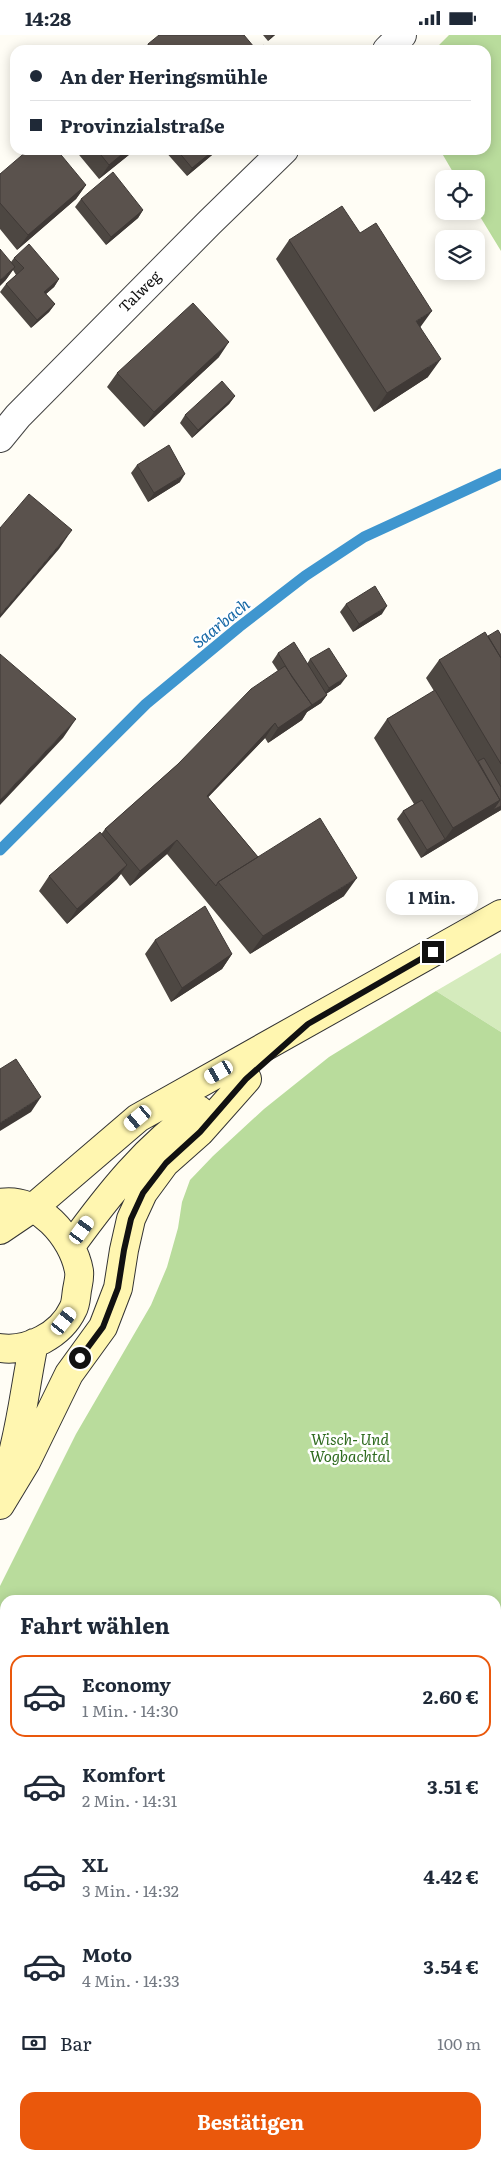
<!DOCTYPE html>
<html lang="de">
<head>
<meta charset="utf-8">
<style>
	:root { --surface:#fff; --page:#f6f6f7; --text:#1f2937; --muted:#747a83; --line:#e0e1e3; --accent:#ea580c }
	body { margin:0; font-family:Literata,serif; background:var(--page); color:var(--text); height:100vh; display:flex; flex-direction:column; font-size:19px; white-space:nowrap }
	* { box-sizing:border-box; margin:0 }
	p { font-size:16px; color:var(--muted) }
	.icon { flex:none; width:28px; height:28px; fill:none; stroke:currentColor; stroke-width:2; stroke-linecap:round; stroke-linejoin:round }
	.map { position:relative; flex:1; overflow:hidden }
	.panel { position:absolute; left:0px; top:1560px; width:501px; height:565px; display:flex; flex-direction:column; background:var(--surface); border-radius:15px 15px 0 0; box-shadow:0 2px 12px #0003 }
	.panel>* { flex:none }
	.banner { position:absolute; left:10px; top:10px; width:481px; height:110px; border-radius:15px; box-shadow:0 2px 12px #0003; display:grid; align-content:center; height:110px; padding:0 20px; background:var(--surface) }
	.fabs { position:absolute; left:435px; top:135px; display:grid; gap:10px }
	.fabs a { display:grid; place-items:center; width:50px; height:50px; border-radius:10px; background:var(--surface); box-shadow:0 2px 12px #0003; font-size:25px }
	.end { position:absolute; width:22px; height:22px; margin:-11px; border:6px solid #111; background:#fff; box-shadow:0 0 0 2px #fff }
	.from { border-radius:50% }
	.bubble { position:absolute; height:35px; border-radius:15px; background:var(--surface); box-shadow:0 2px 12px #0003; font-size:16px; font-weight:700; line-height:35px; text-align:center }
	.car { position:absolute; width:15px; height:30px; margin:-15px -8px; border-radius:6px; box-shadow:0 0 4px 1px #0007; background:linear-gradient(#fff 24%,#345 0 40%,#fff 0 76%,#345 0 86%,#fff 0) }
	.banner b { display:flex; align-items:center; gap:18px; height:48px; font-size:19px }
	.banner b+b { border-top:1px solid var(--line) }
	.banner i { width:12px; height:12px; background:var(--text) }
	ul { padding:0; list-style:none }
	li { display:flex; align-items:center; gap:15px; height:82px; margin:0 10px 8px; padding:0 10px; border:2px solid transparent; border-radius:15px }
	li div { flex:1 }
	li b { display:block; font-size:19px }
	li em { font-style:normal; font-weight:700 }
	li.current { border-color:var(--accent) }
	li>.icon { width:45px; height:45px; stroke-width:1.5 }
	h2 { padding:0 20px; font-size:22px; line-height:60px }
	.pay { display:flex; align-items:center; gap:12px; height:55px; padding:0 20px; font-size:19px }
	.pay p { margin-inline-start:auto }
	.action { display:flex; gap:10px; margin-top:auto; padding:10px 20px }
	.action a { flex:1; height:58px; border-radius:15px; background:var(--accent); color:#fff; font-size:20px; font-weight:700; line-height:58px; text-align:center }
	.status { display:flex; justify-content:space-between; align-items:center; height:35px; padding:0 25px; background:var(--surface); direction:ltr }
	.status svg { height:14px; fill:currentColor }
	.map>svg:first-child { display:block }
	.green { fill:#d5ebbd }
	.forest { fill:#b9dc9c; fill-rule:evenodd }
	.lines { fill:none; stroke-linecap:round; stroke-linejoin:round }
	.stream { stroke:#3f96cf; stroke-width:11 }
	.minor-casing { stroke:#444; stroke-width:30 }
	.secondary-casing { stroke:#333; stroke-width:30 }
	.minor { stroke:#fff; stroke-width:28 }
	.secondary { stroke:#fff6b0; stroke-width:28 }
	.wall { fill:#4d4742 }
	.shaded-wall { fill:#3f3936 }
	.building { fill:#5a524d; stroke:#3f3936 }
	.route { stroke:#111; stroke-width:6 }
	.labels { text-anchor:middle; stroke-width:5; stroke-linejoin:round; paint-order:stroke }
	.street-label { font-size:15px; fill:#111; stroke:#fff }
	.park-label { font-size:15px; font-style:italic; fill:#2f6b1f; stroke:#fff }
	.water-label { font-size:16px; font-style:italic; fill:#1768a6; stroke:#fff }
</style>
</head>
<body>
<div class="status"><b>14:28</b><svg viewBox="0 0 49 12"><path d="M0 12V9h3v3zM5 12V6h3v6zM10 12V3h3v9zM15 12V0h3v12zM26 1h20v11H26zM47 4h2v5h-2z"/></svg></div>
<div class="map">
<svg width="501" height="2125" viewBox="0 0 501 2125">
	<rect width="100%" height="100%" fill="#fffdf5"/>
	<!-- green -->
	<path class="green" d="M 501,918 L 501,997 L 436,956 Z"/>
	<!-- forest -->
	<path class="forest" d="M 449,0 L 501,0 L 501,216 L 476,175 L 476,144 L 457,144 L 440,115 L 486,115 L 486,15 L 434,15 Z
		M 436,956 L 501,997 L 501,2125 L 0,2125 L 0,1551 L 76,1399 L 151,1270 L 167,1232 L 178,1193 L 182,1167 L 190,1145 L 213,1121 L 264,1074 L 329,1022 ZM 5,1565 L 496,1565 L 496,2120 L 5,2120 Z"/>
	<g class="lines">
		<!-- stream -->
		<path class="stream" d="M 0,815 L 146,669 L 239,592 L 305,541 L 364,502 L 501,439"/>
		<!-- minor casing -->
		<g class="minor-casing">
			<path id="minor" d="M 387,15 L 402,0
				M 0,403 L 18,381 L 209,188 L 284,115"/>
		</g>
		<!-- secondary casing -->
		<g class="secondary-casing">
			<path id="secondary" d="M 0,1168 C 38,1161 73,1202 79,1236 C 80,1242 78,1249 77,1255 C 76,1261 76,1269 73,1274 C 61,1300 28,1317 0,1313
				M 0,1195 L 34,1172 L 138,1083 L 501,879
				M 71,1211 C 108,1160 147,1110 199,1075
				M 8,1436 C 21,1395 25,1351 34,1308
				M 0,1470 L 26,1427 L 69,1339 L 103,1292 L 118,1253 L 124,1215 L 131,1184 L 143,1158 L 165,1128 L 200,1097 L 247,1044"/>
		</g>
		<!-- minor -->
		<use href="#minor" class="minor"/>
		<!-- secondary -->
		<use href="#secondary" class="secondary"/>
	</g>
	<!-- wall -->
	<path class="wall" d="M 263,0 L 275,0 L 268,6 Z
		M 148,9 L 254,12 L 252,15 L 144,15 Z
		M 75,115 L 135,115 L 99,144 Z
		M 164,115 L 218,115 L 187,141 Z
		M 0,139 L 86,150 L 76,164 L 17,215 L 0,194 Z
		M 81,164 L 143,175 L 138,183 L 106,210 L 75,172 Z
		M 289,205 L 421,293 L 428,342 L 374,377 L 276,224 Z
		M 14,223 L 59,244 L 54,252 L 46,259 L 55,269 L 49,277 L 31,293 L 0,257 L 6,249 L 16,240 L 13,235 L 5,246 L 11,227 Z
		M 219,322 L 144,392 L 107,352 L 117,338 Z
		M 235,361 L 229,369 L 192,403 L 180,388 L 185,380 Z
		M 137,430 L 180,447 L 148,467 L 131,438 Z
		M 346,569 L 382,579 L 353,597 L 340,577 Z
		M 501,600 L 501,775 L 421,823 L 397,784 L 403,776 L 414,769 L 374,703 L 387,684 L 434,656 L 426,643 L 439,625 L 488,601 Z
		M 278,618 L 307,629 L 310,624 L 341,649 L 326,659 L 327,660 L 321,668 L 307,677 L 302,685 L 268,708 L 265,703 L 208,762 L 258,822 L 344,861 L 250,919 L 167,819 L 130,851 L 121,839 L 117,844 L 67,889 L 39,856 L 49,841 L 102,798 L 105,794 L 178,729 L 278,636 L 272,627 Z
		M 155,905 L 232,919 L 222,934 L 171,967 L 145,919 Z"/>
	<!-- shaded-wall -->
	<path class="shaded-wall" d="M 272,0 L 275,0 L 268,6 Z
		M 127,115 L 135,115 L 99,144 L 109,130 Z
		M 214,115 L 218,115 L 187,141 L 192,133 Z
		M 86,150 L 76,164 L 17,215 L 28,200 Z
		M 143,175 L 138,183 L 106,210 L 111,202 Z
		M 15,232 L 5,246 L 0,251 L 0,245 Z
		M 59,244 L 54,252 L 39,265 L 44,257 Z
		M 55,269 L 49,277 L 31,293 L 37,285 Z
		M 432,276 L 419,294 L 416,286 Z
		M 229,307 L 219,322 L 144,392 L 154,377 Z
		M 441,324 L 428,342 L 374,377 L 387,358 Z
		M 235,361 L 229,369 L 192,403 L 198,395 Z
		M 185,439 L 180,447 L 148,467 L 154,458 Z
		M 72,495 L 59,514 L 0,583 L 0,580 Z
		M 387,571 L 382,579 L 353,597 L 359,589 Z
		M 347,641 L 341,649 L 323,661 L 329,653 Z
		M 327,660 L 321,668 L 307,677 L 302,685 L 268,708 L 278,693 Z
		M 76,684 L 63,703 L 0,770 L 0,765 Z
		M 275,688 L 265,703 L 196,775 L 207,761 Z
		M 500,765 L 487,783 L 439,812 L 453,793 Z
		M 501,771 L 501,775 L 487,783 L 493,775 Z
		M 445,804 L 439,812 L 421,823 L 427,815 Z
		M 177,805 L 167,819 L 130,851 L 140,836 Z
		M 127,830 L 117,844 L 67,889 L 77,874 Z
		M 357,843 L 344,861 L 250,919 L 263,901 Z
		M 232,919 L 222,934 L 171,967 L 182,953 Z
		M 41,1062 L 31,1077 L 0,1096 L 0,1088 Z"/>
	<!-- building -->
	<path class="building" d="M 159,0 L 244,0 L 254,12 L 250,15 L 152,15 L 148,9 Z
		M 264,10 L 268,15 L 258,15 Z
		M 28,115 L 57,115 L 86,150 L 28,200 L 0,168 L 0,139 Z
		M 97,115 L 127,115 L 109,130 Z
		M 177,115 L 214,115 L 192,133 Z
		M 113,137 L 143,175 L 111,202 L 81,164 Z
		M 342,171 L 360,198 L 376,188 L 432,276 L 416,286 L 441,324 L 387,358 L 289,205 Z
		M 29,209 L 59,244 L 44,257 L 55,269 L 37,285 L 6,249 L 24,233 L 14,223 Z
		M 0,214 L 15,232 L 0,245 Z
		M 193,268 L 229,307 L 154,377 L 117,338 Z
		M 222,346 L 235,361 L 198,395 L 185,380 Z
		M 169,410 L 185,439 L 154,458 L 137,430 Z
		M 29,459 L 72,495 L 0,580 L 0,493 Z
		M 375,551 L 387,571 L 359,589 L 346,569 Z
		M 498,595 L 501,600 L 501,623 L 488,601 Z
		M 485,597 L 501,623 L 501,729 L 439,625 Z
		M 294,607 L 327,660 L 312,670 L 292,642 L 278,618 Z
		M 329,613 L 347,641 L 329,653 L 310,624 Z
		M 0,619 L 76,684 L 0,765 Z
		M 285,631 L 312,670 L 278,693 L 275,688 L 207,761 L 258,822 L 218,847 L 216,851 L 177,805 L 140,836 L 105,794 L 178,729 L 251,654 Z
		M 435,655 L 500,765 L 453,793 L 387,684 Z
		M 484,723 L 501,752 L 501,771 L 493,775 L 500,765 L 478,726 Z
		M 422,765 L 445,804 L 427,815 L 403,776 Z
		M 320,783 L 357,843 L 263,901 L 218,847 Z
		M 100,797 L 127,830 L 77,874 L 49,841 Z
		M 205,871 L 232,919 L 182,953 L 155,905 Z
		M 16,1024 L 41,1062 L 0,1088 L 0,1034 Z"/>
	<g class="lines">
		<!-- route -->
		<path class="route" d="M 80,1323 L 103,1292 L 118,1253 L 124,1215 L 131,1184 L 143,1158 L 166,1128 L 200,1097 L 246,1044 L 308,989 L 433,917"/>
	</g>
	<g class="labels">
		<!-- street labels -->
		<g class="street-label">
			<text transform="translate(140 257) rotate(-45)" y="5">Talweg</text>
		</g>
		<!-- park labels -->
		<g class="park-label">
			<text x="350" y="1410">Wisch- Und<tspan x="350" dy="17">Wogbachtal</tspan></text>
		</g>
		<!-- water labels -->
		<g class="water-label">
			<text transform="translate(221 588) rotate(-39)" y="6">Saarbach</text>
		</g>
	</g>
</svg>
<div class="fabs">
<a><svg class="icon" aria-label="locate" viewBox="0 0 24 24"><circle cx="12" cy="12" r="6"/><path d="M12 2v4M12 18v4M2 12h4M18 12h4"/></svg></a>
<a><svg class="icon" aria-label="layers" viewBox="0 0 24 24"><path d="M12 4l9 5-9 5-9-5zM3 14l9 5 9-5"/></svg></a>
</div>
<i class="end from" style="left:80px;top:1323px"></i>
<i class="end" style="left:433px;top:917px"></i>
<div class="bubble" style="left:386px;top:845px;width:92px">1 Min.</div>
<i class="car" style="left:219px;top:1037px;rotate:240deg"></i>
<i class="car" style="left:138px;top:1083px;rotate:230deg"></i>
<i class="car" style="left:82px;top:1195px;rotate:36deg"></i>
<i class="car" style="left:64px;top:1286px;rotate:39deg"></i>
<div class="banner">
<b><i class="from"></i>An der Heringsmühle</b>
<b><i></i>Provinzialstraße</b>
</div>
<section class="panel">
<h2>Fahrt wählen</h2>
<ul>
<li class="current"><svg class="icon" aria-label="car" viewBox="0 0 24 24"><path d="M5 17H2v-5l4-1 3-4h7l3 4 3 1v5h-3M9 17h6M6 11h13"/><circle cx="7" cy="17" r="2"/><circle cx="17" cy="17" r="2"/></svg><div><b>Economy</b><p>1 Min. · 14:30</p></div><em>2.60 €</em></li>
<li><svg class="icon" aria-label="car" viewBox="0 0 24 24"><path d="M5 17H2v-5l4-1 3-4h7l3 4 3 1v5h-3M9 17h6M6 11h13"/><circle cx="7" cy="17" r="2"/><circle cx="17" cy="17" r="2"/></svg><div><b>Komfort</b><p>2 Min. · 14:31</p></div><em>3.51 €</em></li>
<li><svg class="icon" aria-label="car" viewBox="0 0 24 24"><path d="M5 17H2v-5l4-1 3-4h7l3 4 3 1v5h-3M9 17h6M6 11h13"/><circle cx="7" cy="17" r="2"/><circle cx="17" cy="17" r="2"/></svg><div><b>XL</b><p>3 Min. · 14:32</p></div><em>4.42 €</em></li>
<li><svg class="icon" aria-label="car" viewBox="0 0 24 24"><path d="M5 17H2v-5l4-1 3-4h7l3 4 3 1v5h-3M9 17h6M6 11h13"/><circle cx="7" cy="17" r="2"/><circle cx="17" cy="17" r="2"/></svg><div><b>Moto</b><p>4 Min. · 14:33</p></div><em>3.54 €</em></li>
</ul>
<div class="pay"><svg class="icon" aria-label="cash" viewBox="0 0 24 24"><path d="M3 7h18v10H3z"/><circle cx="12" cy="12" r="2"/></svg>Bar<p>100 m</p></div>
<div class="action"><a>Bestätigen</a></div>
</section>
</div>
</body>
</html>
